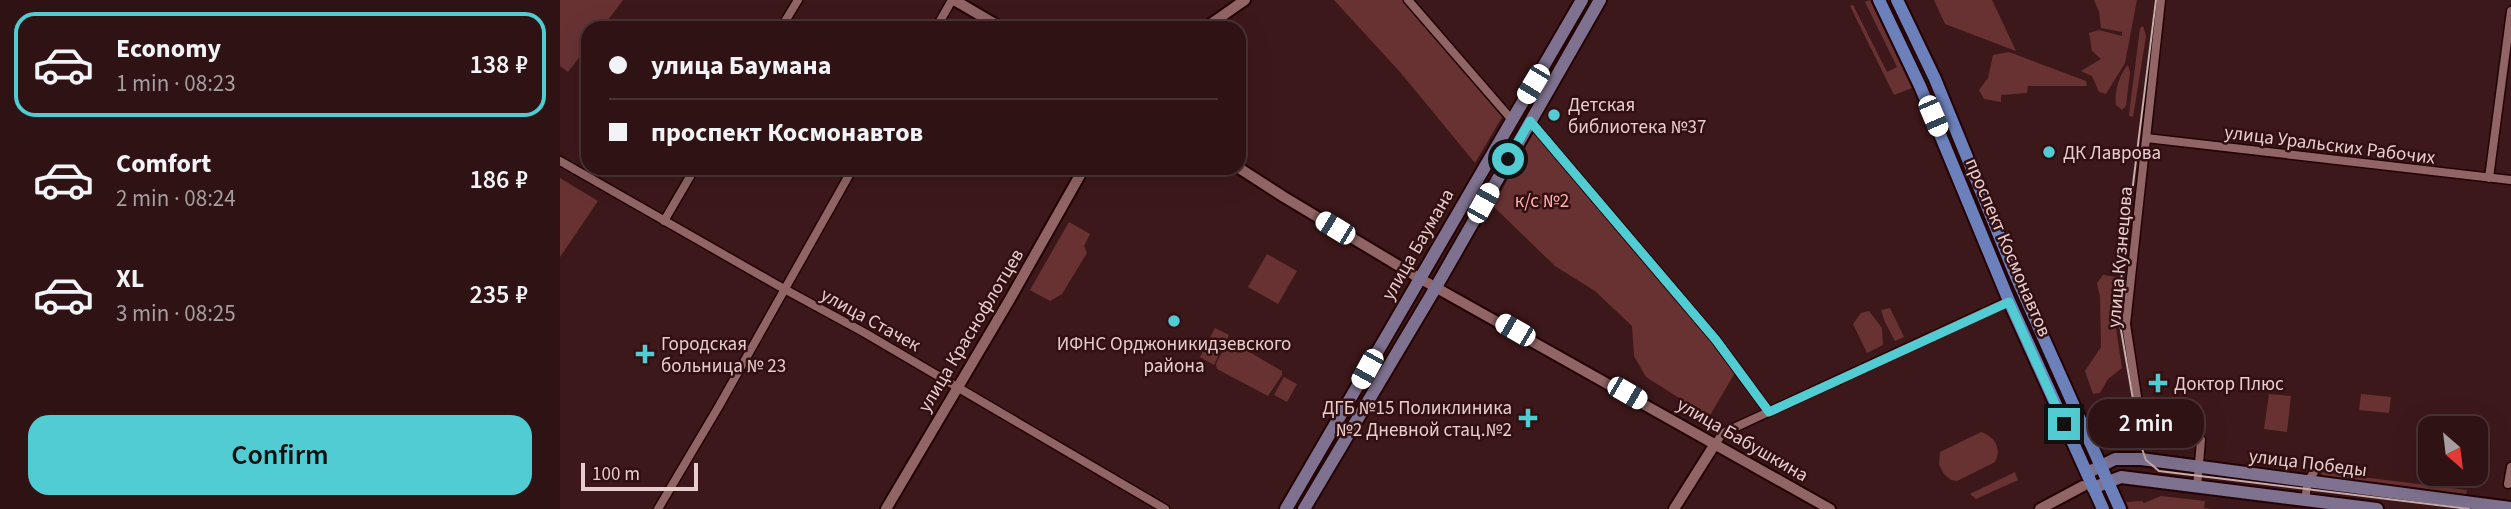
<!DOCTYPE html>
<html lang="en">
<head>
<meta charset="utf-8">
<style>
	:root { --surface:#2e1214; --page:#361b1d; --text:#f1f3f6; --muted:#a79ea0; --line:#493234; --accent:#51ccd2 }
	body { margin:0; font-family:"Source Sans 3",sans-serif; background:var(--page); color:var(--text); height:100vh; display:flex; flex-direction:column; font-size:26px; white-space:nowrap }
	* { box-sizing:border-box; margin:0 }
	p { font-size:23px; color:var(--muted) }
	.icon { flex:none; width:38px; height:38px; fill:none; stroke:currentColor; stroke-width:2; stroke-linecap:round; stroke-linejoin:round }
	.map { position:relative; flex:1; overflow:hidden }
	.sheet { display:flex; flex-direction:column; background:var(--surface); width:560px }
	.sheet>* { flex:none }
	.banner { position:absolute; left:21px; top:21px; width:665px; height:154px; border-radius:21px; box-shadow:0 7px 28px #0002,0 0 0 2px var(--line); display:grid; align-content:center; height:154px; padding:0 28px; background:var(--surface) }
	.needle { width:46px; rotate:152deg }
	.controls { position:absolute; left:1858px; top:416px; display:grid; gap:14px }
	.controls a { display:grid; place-items:center; width:70px; height:70px; border-radius:14px; background:var(--surface); box-shadow:0 7px 28px #0002,0 0 0 2px var(--line); font-size:35px }
	.scale { position:absolute; left:21px; bottom:18px; width:117px; box-sizing:border-box; padding-left:7px; border:4px solid #e7cecd; border-top:0; font-size:19px; line-height:24px; white-space:nowrap; color:#e7cecd; -webkit-text-stroke:5px #320f11; paint-order:stroke }
	.end { position:absolute; width:32px; height:32px; margin:-16px; border:9px solid #51ccd2; background:#111; box-shadow:0 0 0 4px #111 }
	.from { border-radius:50% }
	.bubble { position:absolute; height:49px; border-radius:21px; background:var(--surface); box-shadow:0 7px 28px #0002,0 0 0 2px var(--line); font-size:23px; font-weight:600; line-height:49px; text-align:center }
	.car { position:absolute; width:21px; height:42px; margin:-21px -10px; border-radius:9px; box-shadow:0 0 5px 2px #0007; background:linear-gradient(#fff 24%,#345 0 40%,#fff 0 76%,#345 0 86%,#fff 0) }
	.banner b { display:flex; align-items:center; gap:24px; height:66px; font-size:26px }
	.banner b+b { border-top:2px solid var(--line) }
	.banner i { width:18px; height:18px; background:var(--text) }
	ul { padding:12px 0 0; list-style:none }
	li { display:flex; align-items:center; gap:21px; height:105px; margin:0 14px 10px; padding:0 14px; border:4px solid transparent; border-radius:21px }
	li div { flex:1 }
	li b { display:block; font-size:26px }
	li em { font-style:normal; font-weight:600 }
	li.active { border-color:var(--accent) }
	li>.icon { width:63px; height:63px; stroke-width:1.5 }
	.button { display:flex; gap:14px; margin-top:auto; padding:14px 28px }
	.button a { flex:1; height:80px; border-radius:21px; background:var(--accent); color:#111; font-size:28px; font-weight:600; line-height:80px; text-align:center }
	main { display:flex; flex:1; min-height:0 }
	.map>svg:first-child { display:block }
	.green { fill:#683233 }
	.lines { fill:none; stroke-linecap:round; stroke-linejoin:round }
	.minor-casing { stroke:#220205; stroke-width:11 }
	.tertiary-casing { stroke:#220205; stroke-width:14 }
	.secondary-casing { stroke:#220205; stroke-width:16 }
	.primary-casing { stroke:#220205; stroke-width:16 }
	.minor { stroke:#916565; stroke-width:8 }
	.tertiary { stroke:#916565; stroke-width:10 }
	.secondary { stroke:#7f7290; stroke-width:12 }
	.primary { stroke:#6c80bb; stroke-width:12 }
	.tram { stroke:#c8adad; stroke-width:2 }
	.route { stroke:#51ccd2; stroke-width:9 }
	.poi-dot { fill:#51ccd2; stroke:#320f11; stroke-width:2.5 }
	.labels { text-anchor:middle; stroke-width:5; stroke-linejoin:round; paint-order:stroke }
	.poi-label { font-size:19px; fill:#e7cecd; stroke:#320f11; text-anchor:start }
	.street-label { font-size:19px; fill:#e7cecd; stroke:#320f11 }
	.park-label { font-size:19px; fill:#feafaf; stroke:#320f11 }
</style>
</head>
<body>
<main>
<section class="sheet">
<ul>
<li class="active"><svg class="icon" aria-label="car" viewBox="0 0 24 24"><path d="M5 17H2v-5l4-1 3-4h7l3 4 3 1v5h-3M9 17h6M6 11h13"/><circle cx="7" cy="17" r="2"/><circle cx="17" cy="17" r="2"/></svg><div><b>Economy</b><p>1 min · 08:23</p></div><em>138 ₽</em></li>
<li><svg class="icon" aria-label="car" viewBox="0 0 24 24"><path d="M5 17H2v-5l4-1 3-4h7l3 4 3 1v5h-3M9 17h6M6 11h13"/><circle cx="7" cy="17" r="2"/><circle cx="17" cy="17" r="2"/></svg><div><b>Comfort</b><p>2 min · 08:24</p></div><em>186 ₽</em></li>
<li><svg class="icon" aria-label="car" viewBox="0 0 24 24"><path d="M5 17H2v-5l4-1 3-4h7l3 4 3 1v5h-3M9 17h6M6 11h13"/><circle cx="7" cy="17" r="2"/><circle cx="17" cy="17" r="2"/></svg><div><b>XL</b><p>3 min · 08:25</p></div><em>235 ₽</em></li>
</ul>
<div class="button"><a>Confirm</a></div>
</section>
<div class="map">
<svg width="1951" height="509" viewBox="0 0 1951 509">
	<rect width="100%" height="100%" fill="#3d181a"/>
	<!-- green -->
	<path class="green" d="M 0,0 L 63,0 L 42,28 L 28,28 L 28,46 L 8,72 L 0,66 Z
		M 774,0 L 844,0 L 942,117 L 915,163 L 840,72 Z
		M 1310,0 L 1352,88 L 1334,95 L 1290,6 L 1293,5 L 1327,72 L 1337,67 L 1305,2 Z
		M 1374,0 L 1432,0 L 1456,51 L 1385,24 Z
		M 1534,0 L 1577,0 L 1565,63 L 1546,94 L 1539,92 L 1532,76 L 1521,71 L 1541,59 L 1532,51 L 1529,33 L 1539,30 L 1562,36 L 1562,32 L 1541,28 L 1539,12 Z
		M 1583,26 L 1586,36 L 1573,117 L 1569,116 L 1570,106 L 1580,28 Z
		M 1449,52 L 1526,81 L 1527,86 L 1468,86 L 1467,93 L 1441,95 L 1441,102 L 1424,99 L 1419,90 L 1428,78 L 1433,55 Z
		M 1568,65 L 1570,72 L 1566,106 L 1562,110 L 1556,105 C 1554,93 1559,74 1568,65 Z
		M 974,132 L 978,133 L 1176,371 L 1149,417 L 1086,377 L 1074,356 L 1072,326 L 1035,291 L 995,266 L 933,206 Z
		M 0,178 L 38,201 L 0,257 Z
		M 509,222 L 530,234 L 524,246 L 527,253 L 502,294 L 490,301 L 470,290 Z
		M 707,254 L 737,271 L 718,304 L 688,287 Z
		M 1543,275 L 1556,277 L 1554,315 L 1562,368 L 1548,379 L 1540,393 L 1533,394 L 1525,371 L 1541,347 L 1540,297 L 1537,283 Z
		M 1330,308 L 1344,337 L 1335,341 L 1325,322 L 1321,310 Z
		M 1309,311 L 1322,328 L 1323,345 L 1307,353 L 1293,324 L 1301,313 Z
		M 655,328 L 669,335 L 654,365 L 640,357 Z
		M 672,342 L 722,371 L 722,375 L 708,396 L 657,369 L 656,364 L 665,346 Z
		M 724,377 L 737,384 L 727,402 L 714,395 Z
		M 1709,394 L 1731,396 L 1727,432 L 1704,429 Z
		M 1801,394 L 1831,397 L 1829,413 L 1799,410 Z
		M 1421,432 C 1435,437 1442,448 1435,462 L 1397,481 L 1391,480 L 1384,474 L 1379,465 L 1380,452 Z
		M 1455,472 L 1458,480 L 1416,499 L 1410,494 Z
		M 1761,472 L 1907,490 L 1905,498 L 1764,480 Z
		M 1601,496 L 1645,501 L 1644,508 L 1651,509 L 1569,509 L 1566,502 L 1582,501 L 1584,503 Z"/>
	<g class="lines">
		<!-- minor casing -->
		<g class="minor-casing">
			<path id="minor" d="M 848,0 L 952,120
				M 1601,0 L 1566,324 L 1581,423 L 1586,432 L 1590,433 L 1641,440 L 1637,487
				M 221,28 L 238,0
				M 376,28 L 392,0
				M 970,121 L 1156,340 L 1209,412
				M 1586,138 L 1951,180
				M 0,161 L 217,285 L 305,333 L 605,509
				M 1929,178 L 1951,11
				M 104,221 L 135,168
				M 1155,444 L 1163,433 L 1449,301
				M 1948,484 L 1951,467
				M 1745,500 L 1748,481 L 1756,469
				M 98,509 L 159,406 L 293,168"/>
		</g>
		<!-- tertiary casing -->
		<g class="tertiary-casing">
			<path id="tertiary" d="M 394,0 L 442,28
				M 645,28 L 685,0
				M 679,168 L 724,197 L 859,278 L 1270,509
				M 326,509 L 450,299 L 524,168
				M 1114,509 L 1155,444
				M 1480,509 L 1523,486"/>
		</g>
		<!-- secondary casing -->
		<g class="secondary-casing">
			<path id="secondary" d="M 1527,473 L 1555,459 L 1581,459 L 1951,508
				M 1533,488 L 1561,477 L 1817,509
				M 726,509 L 1022,0
				M 744,509 L 876,287 L 1040,0"/>
		</g>
		<!-- primary casing -->
		<g class="primary-casing">
			<path id="primary" d="M 1319,0 L 1360,86 L 1449,301 L 1543,509
				M 1337,0 L 1375,79 L 1454,272 L 1560,509"/>
		</g>
		<!-- minor -->
		<use href="#minor" class="minor"/>
		<!-- tertiary -->
		<use href="#tertiary" class="tertiary"/>
		<!-- secondary -->
		<use href="#secondary" class="secondary"/>
		<!-- primary -->
		<use href="#primary" class="primary"/>
		<!-- tram -->
		<path class="tram" d="M 1596,0 L 1559,297 L 1560,324 L 1581,446 L 1586,460 L 1599,471 L 1909,509"/>
	</g>
	<g class="lines">
		<!-- route -->
		<path class="route" d="M 948,159 L 970,121 L 1156,340 L 1209,412 L 1449,302 L 1504,424"/>
	</g>
	<!-- markers -->
	<g class="poi-dot">
		<circle cx="994" cy="115" r="7"/>
		<circle cx="1489" cy="152" r="7"/>
		<circle cx="614" cy="321" r="7"/>
		<path d="M81.5 343.5h7v7h7v7h-7v7h-7v-7h-7v-7h7z"/>
		<path d="M1594.5 372.5h7v7h7v7h-7v7h-7v-7h-7v-7h7z"/>
		<path d="M964.5 407.5h7v7h7v7h-7v7h-7v-7h-7v-7h7z"/>
	</g>
	<g class="labels">
		<!-- poi labels -->
		<g class="poi-label">
			<text x="1008" y="111">Детская<tspan x="1008" dy="22">библиотека №37</tspan></text>
			<text x="1503" y="159">ДК Лаврова</text>
			<text x="101" y="350">Городская<tspan x="101" dy="22">больница № 23</tspan></text>
			<text x="614" y="350" text-anchor="middle">ИФНС Орджоникидзевского<tspan x="614" dy="22">района</tspan></text>
			<text x="1614" y="390">Доктор Плюс</text>
			<text x="952" y="414" text-anchor="end">ДГБ №15 Поликлиника<tspan x="952" dy="22">№2 Дневной стац.№2</tspan></text>
		</g>
		<!-- street labels -->
		<g class="street-label">
			<text transform="translate(1770 144) rotate(7)" y="7">улица Уральских Рабочих</text>
			<text transform="translate(857 244) rotate(-60)" y="7">улица Баумана</text>
			<text transform="translate(1449 247) rotate(67)" y="7">проспект Космонавтов</text>
			<text transform="translate(1559 257) rotate(-85)" y="7">улица Кузнецова</text>
			<text transform="translate(311 319) rotate(29)" y="7">улица Стачек</text>
			<text transform="translate(410 330) rotate(-59)" y="7">улица Краснофлотцев</text>
			<text transform="translate(1183 439) rotate(30)" y="7">улица Бабушкина</text>
			<text transform="translate(1748 462) rotate(7)" y="7">улица Победы</text>
		</g>
		<!-- park labels -->
		<g class="park-label">
			<text x="982" y="207">к/с №2</text>
		</g>
	</g>
</svg>
<div class="controls">
<a><svg class="needle" viewBox="-14 -14 28 28"><path d="M0-13l5 13h-10z" fill="#e53935"/><path d="M0 13l5-13h-10z" fill="#a79ea0"/></svg></a>
</div>
<div class="scale">100 m</div>
<i class="end from" style="left:948px;top:159px"></i>
<i class="end" style="left:1504px;top:424px"></i>
<div class="bubble" style="left:1528px;top:399px;width:116px">2 min</div>
<i class="car" style="left:973px;top:84px;rotate:211deg"></i>
<i class="car" style="left:1373px;top:116px;rotate:157deg"></i>
<i class="car" style="left:923px;top:203px;rotate:29deg"></i>
<i class="car" style="left:775px;top:228px;rotate:301deg"></i>
<i class="car" style="left:955px;top:330px;rotate:300deg"></i>
<i class="car" style="left:807px;top:369px;rotate:209deg"></i>
<i class="car" style="left:1067px;top:393px;rotate:120deg"></i>
<div class="banner">
<b><i class="from"></i>улица Баумана</b>
<b><i></i>проспект Космонавтов</b>
</div>
</div>
</main>
</body>
</html>
